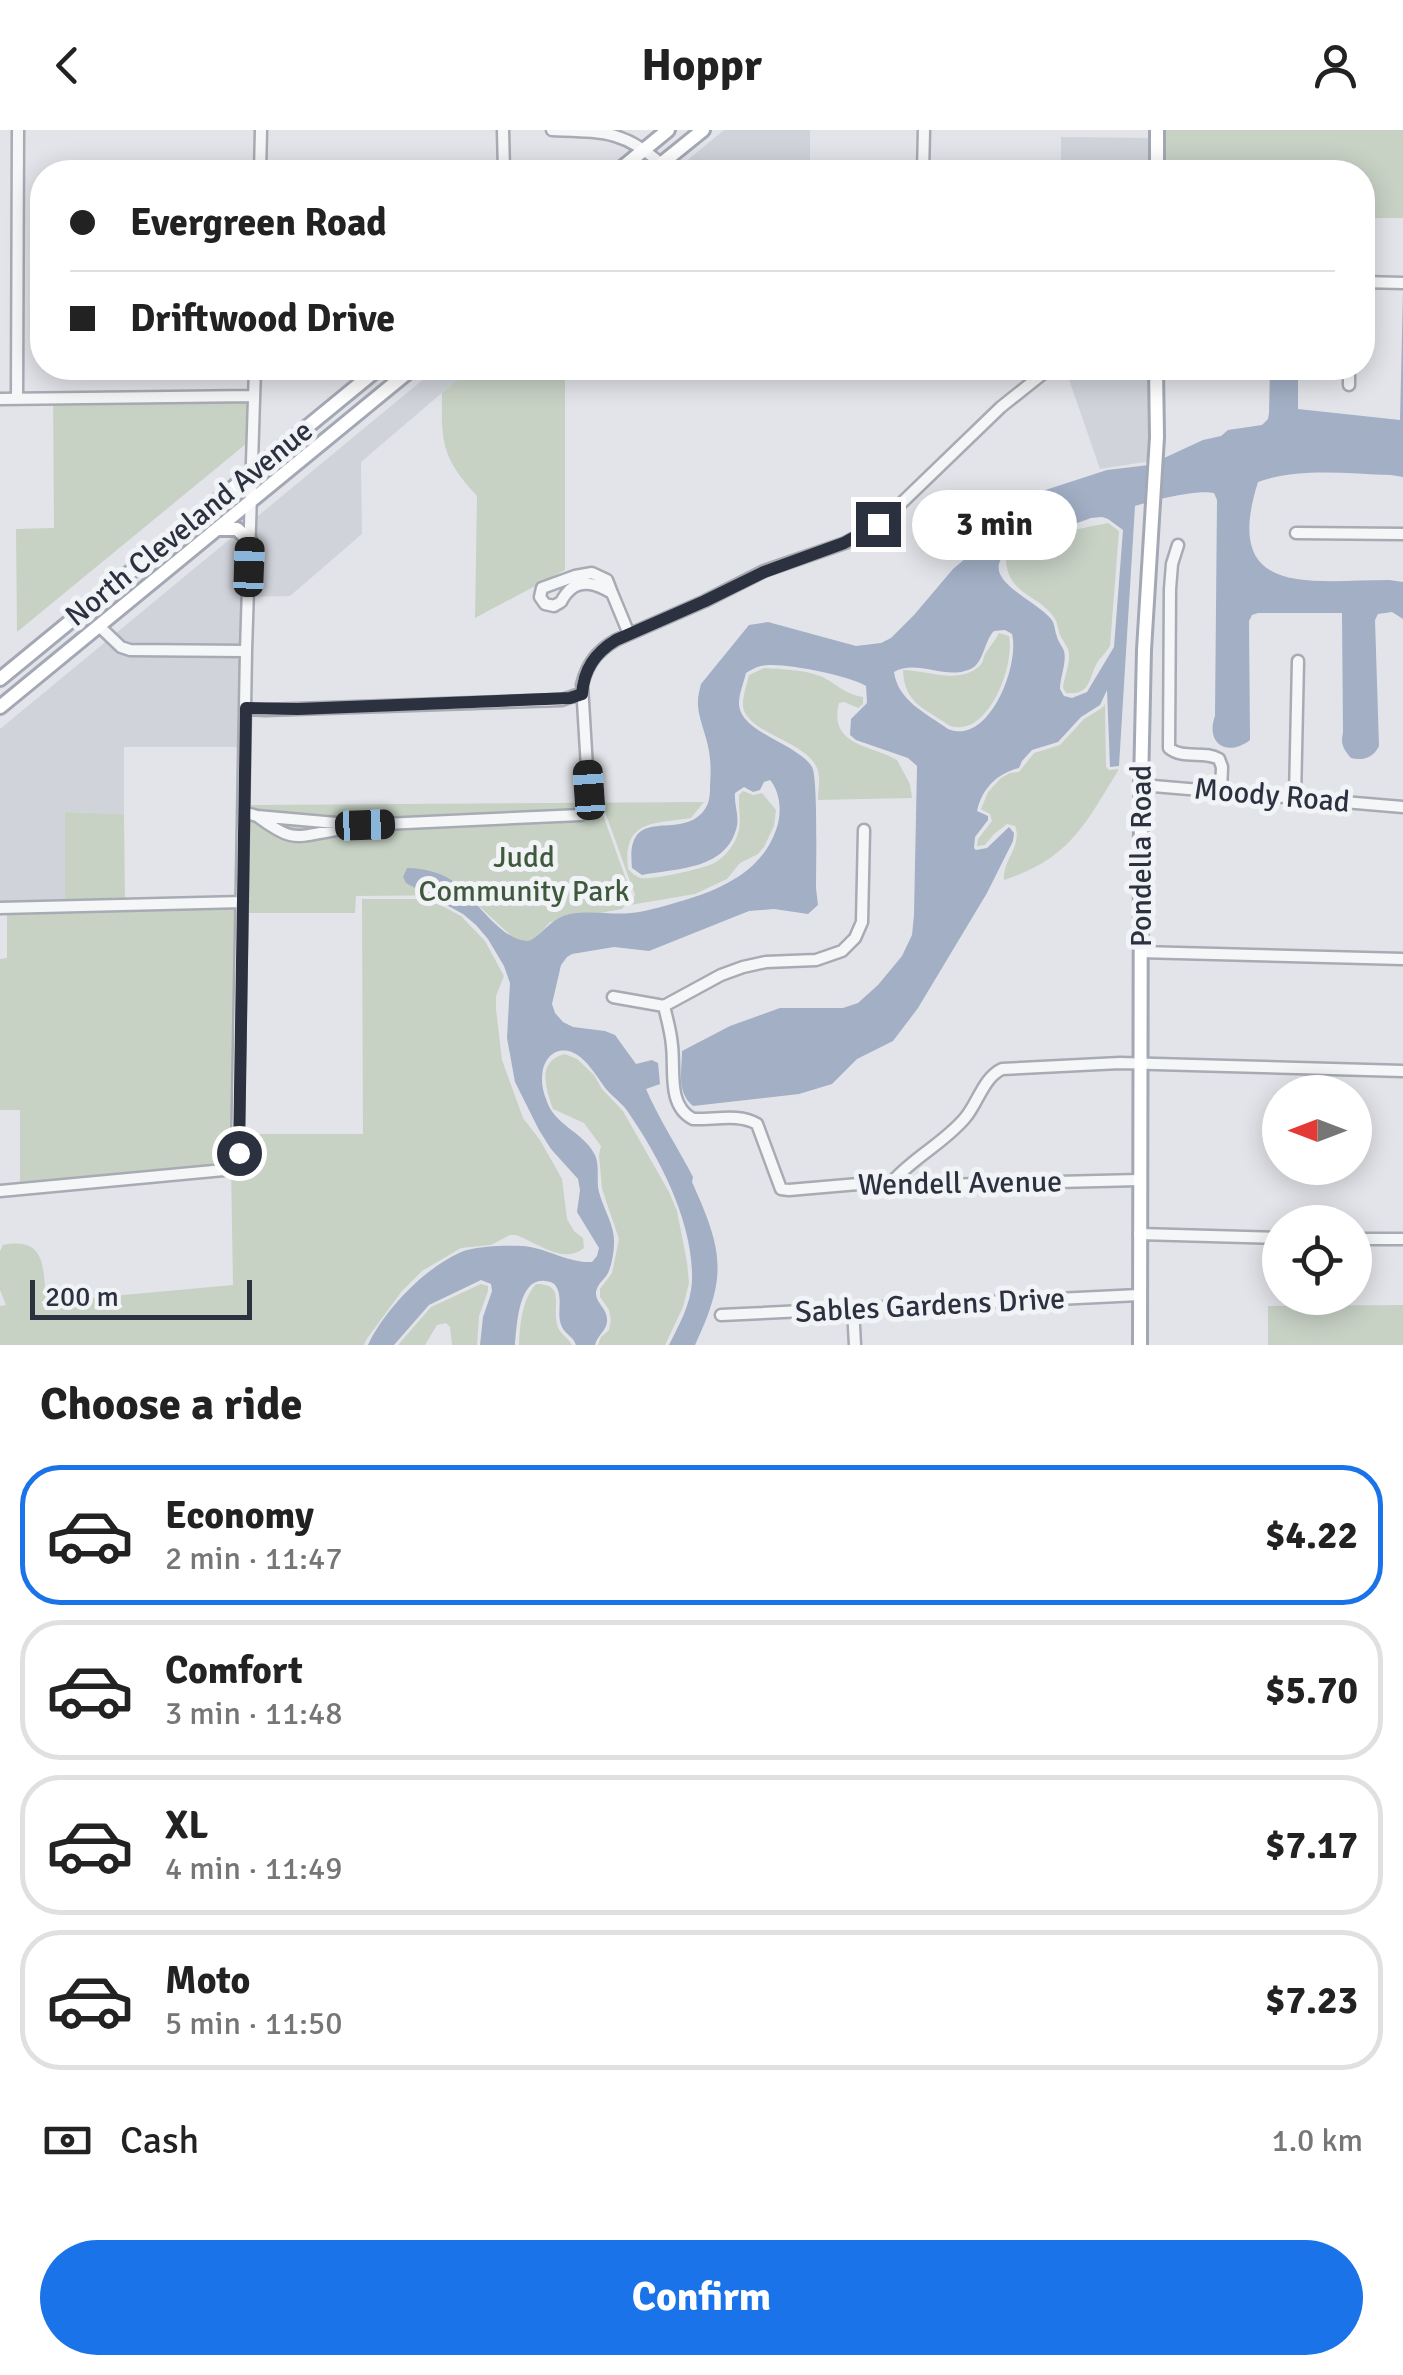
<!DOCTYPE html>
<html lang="en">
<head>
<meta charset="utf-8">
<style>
	:root { --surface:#fff; --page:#f6f6f6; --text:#222; --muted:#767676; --line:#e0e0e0; --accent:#1a73e8 }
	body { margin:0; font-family:Signika,sans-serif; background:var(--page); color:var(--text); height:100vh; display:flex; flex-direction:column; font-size:38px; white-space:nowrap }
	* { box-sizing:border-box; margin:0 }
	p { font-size:32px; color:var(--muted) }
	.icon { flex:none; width:55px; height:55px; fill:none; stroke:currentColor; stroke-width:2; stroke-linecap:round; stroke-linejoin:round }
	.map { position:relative; height:1215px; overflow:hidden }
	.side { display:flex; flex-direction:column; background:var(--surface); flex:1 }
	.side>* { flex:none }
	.top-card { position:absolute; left:30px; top:30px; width:1345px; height:220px; border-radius:40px; box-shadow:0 5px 25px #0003; display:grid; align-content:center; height:220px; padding:0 40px; background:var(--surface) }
	.needle { width:65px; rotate:270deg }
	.buttons { position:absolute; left:1262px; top:945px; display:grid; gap:20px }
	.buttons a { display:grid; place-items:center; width:110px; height:110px; border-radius:50%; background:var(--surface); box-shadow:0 5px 25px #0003; font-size:50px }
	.scale { position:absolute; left:30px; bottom:25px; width:222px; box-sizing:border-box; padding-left:10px; border:5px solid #2c313f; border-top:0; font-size:28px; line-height:35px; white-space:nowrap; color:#2c313f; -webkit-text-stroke:8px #f2f3f7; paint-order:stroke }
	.end { position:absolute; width:45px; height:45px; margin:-22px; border:12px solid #2c313f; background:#fff; box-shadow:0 0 0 5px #fff }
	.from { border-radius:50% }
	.bubble { position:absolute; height:70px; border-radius:35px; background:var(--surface); box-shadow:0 5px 25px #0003; font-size:32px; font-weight:700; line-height:70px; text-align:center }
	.car { position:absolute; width:30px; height:60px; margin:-30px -15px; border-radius:12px; box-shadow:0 0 8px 2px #0007; background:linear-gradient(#222 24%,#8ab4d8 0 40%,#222 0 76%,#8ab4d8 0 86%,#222 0) }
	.top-card b { display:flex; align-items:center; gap:35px; height:95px; font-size:38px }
	.top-card b+b { border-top:2px solid var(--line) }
	.top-card i { width:25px; height:25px; background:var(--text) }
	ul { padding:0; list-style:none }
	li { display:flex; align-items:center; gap:30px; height:140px; margin:0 20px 15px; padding:0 20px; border:5px solid var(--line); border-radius:40px }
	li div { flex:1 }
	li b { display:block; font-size:38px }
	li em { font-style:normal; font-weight:700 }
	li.current { border-color:var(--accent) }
	li>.icon { width:90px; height:90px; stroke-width:1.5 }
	h2 { padding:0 40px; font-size:45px; line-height:120px }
	.pay { display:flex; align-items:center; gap:25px; height:110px; padding:0 40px; font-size:38px }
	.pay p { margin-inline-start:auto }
	.action { display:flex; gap:20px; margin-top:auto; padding:20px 40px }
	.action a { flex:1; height:115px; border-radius:60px; background:var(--accent); color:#fff; font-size:40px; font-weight:700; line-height:115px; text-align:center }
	header { display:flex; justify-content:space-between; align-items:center; height:130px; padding:0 40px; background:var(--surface); font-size:45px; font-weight:700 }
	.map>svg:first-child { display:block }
	.built { fill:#d1d3db }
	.green { fill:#c7d2c5 }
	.water { fill:#a2afc5; fill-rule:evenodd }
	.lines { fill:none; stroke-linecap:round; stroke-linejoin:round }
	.minor-casing { stroke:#a8abb3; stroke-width:15 }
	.major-casing { stroke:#a3a8b4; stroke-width:18 }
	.minor { stroke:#f5f6f8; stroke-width:10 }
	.major { stroke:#fff; stroke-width:12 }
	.route { stroke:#2c313f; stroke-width:12 }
	.labels { text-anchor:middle; stroke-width:10; stroke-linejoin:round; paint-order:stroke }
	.street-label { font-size:30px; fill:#2c313f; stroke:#f2f3f7 }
	.park-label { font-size:30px; fill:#3e593b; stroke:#f2f3f7 }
</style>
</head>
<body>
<header><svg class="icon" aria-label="back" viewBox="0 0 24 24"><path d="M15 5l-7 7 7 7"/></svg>Hoppr<svg class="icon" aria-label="person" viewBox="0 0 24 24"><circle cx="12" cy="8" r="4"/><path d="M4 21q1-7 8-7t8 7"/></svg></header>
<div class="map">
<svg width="1403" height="1215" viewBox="0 0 1403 1215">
	<rect width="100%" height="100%" fill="#e3e4e9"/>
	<!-- built -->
	<path class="built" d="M 724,0 L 810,0 L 810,42 L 673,42 Z
		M 1061,7 L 1153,8 L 1153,42 L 922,42 L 922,39 L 1061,38 Z
		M 437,238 L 471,238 L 361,332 L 362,404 L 290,466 L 246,467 L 243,617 L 124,617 L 124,684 L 65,682 L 65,773 L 0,774 L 0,599 Z
		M 1065,238 L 1152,238 L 1151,331 L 1100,339 Z"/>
	<!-- green -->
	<path class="green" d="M 1161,0 L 1403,0 L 1403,88 L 1363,88 L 1362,42 L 1161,42 Z
		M 471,238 L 565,238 L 565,440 L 475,488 L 477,366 C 442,328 441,313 442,263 Z
		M 252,260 L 252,309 L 17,502 L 16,399 L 54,398 L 53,262 Z
		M 1108,393 L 1119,401 L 1110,516 C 1107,521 1103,525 1099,530 C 1088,545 1093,566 1066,563 L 1063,558 C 1064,546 1072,531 1068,519 C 1066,514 1062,510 1060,505 C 1059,503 1057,491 1055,489 C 1040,464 1008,466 1006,430 C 1033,406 1073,400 1108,393 Z
		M 999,503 L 1009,506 C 1015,536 988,608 950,596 C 926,579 904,574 903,540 C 925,540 956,554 977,538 C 984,533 982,531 985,524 C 989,517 995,511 999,503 Z
		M 764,538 C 782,539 804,540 820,546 C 837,553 841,563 863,567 L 863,574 L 858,578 L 844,572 L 839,573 C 828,616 872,615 897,630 L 910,654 L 912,668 L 818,670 C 818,661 821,646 817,638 C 806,611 748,604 743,577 C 742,568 747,554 749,545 Z
		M 1105,574 L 1106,637 L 1109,640 L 1118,639 L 1118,641 C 1083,697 1070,728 1004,750 C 1002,730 1023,716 1015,696 L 1007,694 L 994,704 L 985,715 L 977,716 L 978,709 L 992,691 L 990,684 L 981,679 L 988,662 L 1001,648 L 1010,643 L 1019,642 L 1034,623 L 1060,615 L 1084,589 L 1102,578 Z
		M 743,661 L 753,665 L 762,663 L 776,680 L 774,696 L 764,717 L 758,724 L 740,733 L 727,749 L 695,764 L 630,775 L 635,765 L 604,679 L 351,697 L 247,686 L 237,1004 L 363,1004 L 362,769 L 429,769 L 461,786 L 485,811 L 504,846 L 496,866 L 496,879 L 502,930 L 523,988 L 540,1010 L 562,1049 L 567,1089 L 574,1101 L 583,1108 L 584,1118 C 563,1135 538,1113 516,1105 L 510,1105 L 491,1115 L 461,1118 L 422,1141 L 402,1161 L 366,1210 L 364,1215 L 0,1215 L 0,1176 L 6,1175 L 0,1160 L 0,1121 L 3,1115 C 48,1106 43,1141 46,1172 L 233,1155 L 231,1035 L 20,1052 L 20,980 L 0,980 L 0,829 L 7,828 L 7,774 L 65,773 L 65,682 L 124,684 L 125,771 L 239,768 L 242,675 L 704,672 L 691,688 C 652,694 623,690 628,739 C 631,742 636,747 641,748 C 653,750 701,739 712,734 C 718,732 726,724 730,719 C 745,698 738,686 739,665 Z
		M 602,682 L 632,766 L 622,779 L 550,792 L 535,809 L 522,816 L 467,765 L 356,766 L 355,783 L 245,783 L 246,693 L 249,689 L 270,688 L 422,698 L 441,693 Z
		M 565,924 L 577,929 L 594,945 L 602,959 L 623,981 L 669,1062 L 677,1081 L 687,1132 L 689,1153 L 683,1177 L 665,1215 L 598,1215 L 601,1207 L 609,1200 L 611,1190 L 609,1180 L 600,1167 L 600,1159 L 612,1143 L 619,1109 L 602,1059 L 599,1025 L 601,1016 L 584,993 L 553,979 C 546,959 536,931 565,924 Z
		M 481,1154 L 488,1156 L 488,1161 L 479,1186 L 477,1215 L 452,1215 L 450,1197 L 446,1193 L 437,1195 L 425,1215 L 398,1215 L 431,1177 Z
		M 536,1154 C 566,1154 552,1175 557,1194 C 559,1204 568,1207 572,1215 L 519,1215 C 520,1194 522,1170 536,1154 Z
		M 1403,1175 L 1403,1215 L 1268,1215 L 1268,1176 Z"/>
	<!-- water -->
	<path class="water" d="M 1403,161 L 1403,347 L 1391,345 C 1349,344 1298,337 1258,352 C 1221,469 1310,450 1389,450 L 1403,452 L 1403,489 L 1392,482 L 1378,484 L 1375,490 L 1379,616 C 1373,628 1363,631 1351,628 C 1344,620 1340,614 1343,603 L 1342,483 L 1258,483 L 1252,485 L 1249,491 L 1250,610 C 1227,628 1205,613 1215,586 L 1217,370 L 1214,363 C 1197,359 1154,370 1135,376 L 1119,636 L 1110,637 L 1107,560 L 1100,575 L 1081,587 L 1058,612 L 1032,620 L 1022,631 L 1019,638 C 998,643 982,658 977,681 L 988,686 L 988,690 L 975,707 L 974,718 L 976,720 L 987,718 L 1009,697 L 1014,703 L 1013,711 L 987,763 L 918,878 L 893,911 L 857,929 L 832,954 L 799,964 L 693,976 C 676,962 682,941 682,921 L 730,896 L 780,878 L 843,878 L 858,873 L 878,855 L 902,826 L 912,805 L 914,785 L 917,636 L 908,628 L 856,610 L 850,605 L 851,589 L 867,573 L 866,556 C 850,546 780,531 761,536 C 756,537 751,540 746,543 C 744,552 739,563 739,573 C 739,603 798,613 812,637 C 818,647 816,739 816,758 L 818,775 L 808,784 L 774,779 L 749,781 L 649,821 L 614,817 L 572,824 L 567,827 L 561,835 L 552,874 L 555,883 L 563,892 L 573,897 L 605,901 L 615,905 L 636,934 L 652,930 L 658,933 L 660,954 L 646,959 C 659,989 678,1018 693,1047 L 692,1052 C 723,1121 728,1145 695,1215 L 669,1215 C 679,1195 691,1174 692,1151 C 694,1094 660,1028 628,982 C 623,974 614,968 607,960 C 596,947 580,913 556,922 C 549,925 545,932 543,939 C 541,951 542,958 546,969 C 554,996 583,1001 595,1025 C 600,1036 596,1050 599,1062 C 603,1078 615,1096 614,1113 C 614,1121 612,1135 608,1143 C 605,1149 597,1154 596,1162 C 595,1173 607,1178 607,1189 C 608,1200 597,1205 595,1215 L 576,1215 C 573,1206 566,1205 562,1197 C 556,1186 563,1170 557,1158 C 554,1152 551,1152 545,1151 C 518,1148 517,1196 515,1215 L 480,1215 L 483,1187 L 492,1161 L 491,1154 L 481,1150 L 429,1175 L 394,1215 L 368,1215 C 385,1179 425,1138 461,1122 C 474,1116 508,1115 523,1116 C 547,1118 567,1133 592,1132 L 597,1126 L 599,1118 L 577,1082 L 580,1060 L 578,1049 L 551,1019 L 539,1000 L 515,952 L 507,908 L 510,853 L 504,836 L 488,809 L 476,795 L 463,784 L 406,753 L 403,747 L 407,738 C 425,738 443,743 457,754 C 476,770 501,810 527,811 C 538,811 549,788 570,784 C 591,780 611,785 631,783 C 644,782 656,778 668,775 C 712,763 760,746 776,700 C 782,684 781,663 770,650 L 764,652 L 760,660 L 753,662 L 744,657 L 735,663 C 734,675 739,684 737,696 C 727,740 678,738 642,745 L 632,738 C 625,670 681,714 705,679 C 710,672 710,663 710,656 C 711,643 711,629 708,616 C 705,601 697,585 698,570 C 698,566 700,558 701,554 L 749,495 L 768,492 L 856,516 L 881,513 L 891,508 L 914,485 L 953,439 L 996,403 L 1010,377 L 1033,364 L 1107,340 L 1149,335 L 1203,310 L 1221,306 L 1228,300 L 1262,295 L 1268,289 L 1269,283 L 1270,238 L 1298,238 L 1298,279 L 1400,290 ZM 1102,387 L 1108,389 L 1123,400 L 1114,517 L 1087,562 L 1072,568 L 1064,566 L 1060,559 C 1060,547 1067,532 1064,521 C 1063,518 1058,511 1057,507 C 1055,502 1055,497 1053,492 C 1041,470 963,446 1018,415 C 1040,403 1068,397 1091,388 ZM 1005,500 L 1012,504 C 1020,535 989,616 948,599 C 926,583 898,571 894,542 C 918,528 949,553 974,537 C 984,529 985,510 994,501 Z"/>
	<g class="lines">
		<!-- minor casing -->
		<g class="minor-casing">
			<path id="minor" d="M 503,0 L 504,42
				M 552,0 C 602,2 624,0 661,34
				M 260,42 L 261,0
				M 923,42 L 924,0
				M 1362,152 L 1403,153
				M 1349,255 L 1349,238
				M 0,269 L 254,266
				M 17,269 L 18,0
				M 1296,403 L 1403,404
				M 1178,415 L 1172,434 L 1170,459 L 1169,618 C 1183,630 1204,620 1219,629 L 1222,637 L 1221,661
				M 592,443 L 607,450 L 612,463 C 597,454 579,447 566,464 C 557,476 567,468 554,476 L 545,474 L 540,467 L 542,458 L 575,446 Z
				M 612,463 L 629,504
				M 99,496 L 121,517 L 130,520 L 246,521
				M 246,579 L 266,580 L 562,570 L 582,563
				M 1141,655 L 1403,677
				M 1295,667 L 1298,531
				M 243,682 L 257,686 L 336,693 L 340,696 L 581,685 L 588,680 L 589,671 L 582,555 C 587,534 597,521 616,510 L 705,471 L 764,441 L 845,413 L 870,400 L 886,388 L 1001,277 L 1050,238
				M 257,686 C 293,713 295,707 336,700 L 340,696
				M 0,778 L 242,772
				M 1140,822 L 1403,829
				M 613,867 L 664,876 L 721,845 L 743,837 L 766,832 L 816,830 L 842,821 L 855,808 L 862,792 L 864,700
				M 664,876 C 667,889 671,902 672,916 C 675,940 667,976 693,989 C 714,990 739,983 757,994 L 781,1059 L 789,1060 L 893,1051 L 903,1053 L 941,1055 L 1139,1050
				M 893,1051 C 914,1027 944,1013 965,988 C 978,973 983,948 1002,939 L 1120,933 L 1403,941
				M 0,1061 L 224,1040 L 232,1037 L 237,1031 L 246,521 L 255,238
				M 1139,1104 L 1280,1108
				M 1355,1109 L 1403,1109
				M 853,1178 L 855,1215
				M 721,1185 L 1139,1165"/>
		</g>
		<!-- major casing -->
		<g class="major-casing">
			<path id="major" d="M 617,42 L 668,0
				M 651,42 L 703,0
				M 1157,42 L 1157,0
				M 218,399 L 237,399 L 250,411
				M 0,549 L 379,238
				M 0,577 L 413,238
				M 1140,1215 L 1141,655 L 1144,520 L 1157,307 L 1156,238"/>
		</g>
		<!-- minor -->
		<use href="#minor" class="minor"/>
		<!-- major -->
		<use href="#major" class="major"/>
	</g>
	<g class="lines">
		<!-- route -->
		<path class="route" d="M 239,1023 L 246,578 L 298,579 L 570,568 L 582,564 C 584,539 595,523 616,510 L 705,471 L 764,442 L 844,413 L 878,394"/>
	</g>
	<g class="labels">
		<!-- street labels -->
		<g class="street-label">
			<text transform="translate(189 393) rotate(-39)" y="10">North Cleveland Avenue</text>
			<text transform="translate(1272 665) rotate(5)" y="10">Moody Road</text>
			<text transform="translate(1141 726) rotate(-90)" y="10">Pondella Road</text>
			<text transform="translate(960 1053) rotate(-1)" y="10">Wendell Avenue</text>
			<text transform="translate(930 1175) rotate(-3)" y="10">Sables Gardens Drive</text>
		</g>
		<!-- park labels -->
		<g class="park-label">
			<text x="524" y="737">Judd<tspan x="524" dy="34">Community Park</tspan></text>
		</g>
	</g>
</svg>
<div class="buttons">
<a><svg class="needle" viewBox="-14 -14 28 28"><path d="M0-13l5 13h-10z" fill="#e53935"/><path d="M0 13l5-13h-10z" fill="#767676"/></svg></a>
<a><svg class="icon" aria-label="locate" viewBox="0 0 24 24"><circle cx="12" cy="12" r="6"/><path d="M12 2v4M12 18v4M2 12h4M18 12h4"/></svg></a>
</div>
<div class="scale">200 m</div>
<i class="end from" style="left:239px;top:1023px"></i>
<i class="end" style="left:878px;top:394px"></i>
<div class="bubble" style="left:912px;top:360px;width:165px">3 min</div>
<i class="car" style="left:249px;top:437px;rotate:2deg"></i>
<i class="car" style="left:589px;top:660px;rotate:356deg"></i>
<i class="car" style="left:365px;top:695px;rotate:88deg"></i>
<div class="top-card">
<b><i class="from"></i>Evergreen Road</b>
<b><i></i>Driftwood Drive</b>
</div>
</div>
<section class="side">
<h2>Choose a ride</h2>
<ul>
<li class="current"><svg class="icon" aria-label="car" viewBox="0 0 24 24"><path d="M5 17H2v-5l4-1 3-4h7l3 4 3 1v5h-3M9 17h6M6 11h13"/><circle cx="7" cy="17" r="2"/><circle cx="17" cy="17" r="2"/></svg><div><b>Economy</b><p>2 min · 11:47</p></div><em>$4.22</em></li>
<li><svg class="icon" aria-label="car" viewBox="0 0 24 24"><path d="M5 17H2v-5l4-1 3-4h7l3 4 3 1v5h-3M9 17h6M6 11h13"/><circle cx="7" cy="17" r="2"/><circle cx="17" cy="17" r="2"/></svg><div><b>Comfort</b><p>3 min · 11:48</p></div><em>$5.70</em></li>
<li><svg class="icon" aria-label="car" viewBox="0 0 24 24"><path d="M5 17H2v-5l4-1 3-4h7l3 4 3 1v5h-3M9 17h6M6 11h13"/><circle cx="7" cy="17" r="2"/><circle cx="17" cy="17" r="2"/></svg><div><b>XL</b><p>4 min · 11:49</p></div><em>$7.17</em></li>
<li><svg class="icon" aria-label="car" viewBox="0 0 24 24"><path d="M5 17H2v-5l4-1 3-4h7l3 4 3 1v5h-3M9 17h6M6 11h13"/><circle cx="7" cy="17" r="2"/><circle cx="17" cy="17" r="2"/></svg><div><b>Moto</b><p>5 min · 11:50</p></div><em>$7.23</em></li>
</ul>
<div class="pay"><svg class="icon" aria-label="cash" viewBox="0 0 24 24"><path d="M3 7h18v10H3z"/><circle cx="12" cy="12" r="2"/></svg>Cash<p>1.0 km</p></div>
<div class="action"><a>Confirm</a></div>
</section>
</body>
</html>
